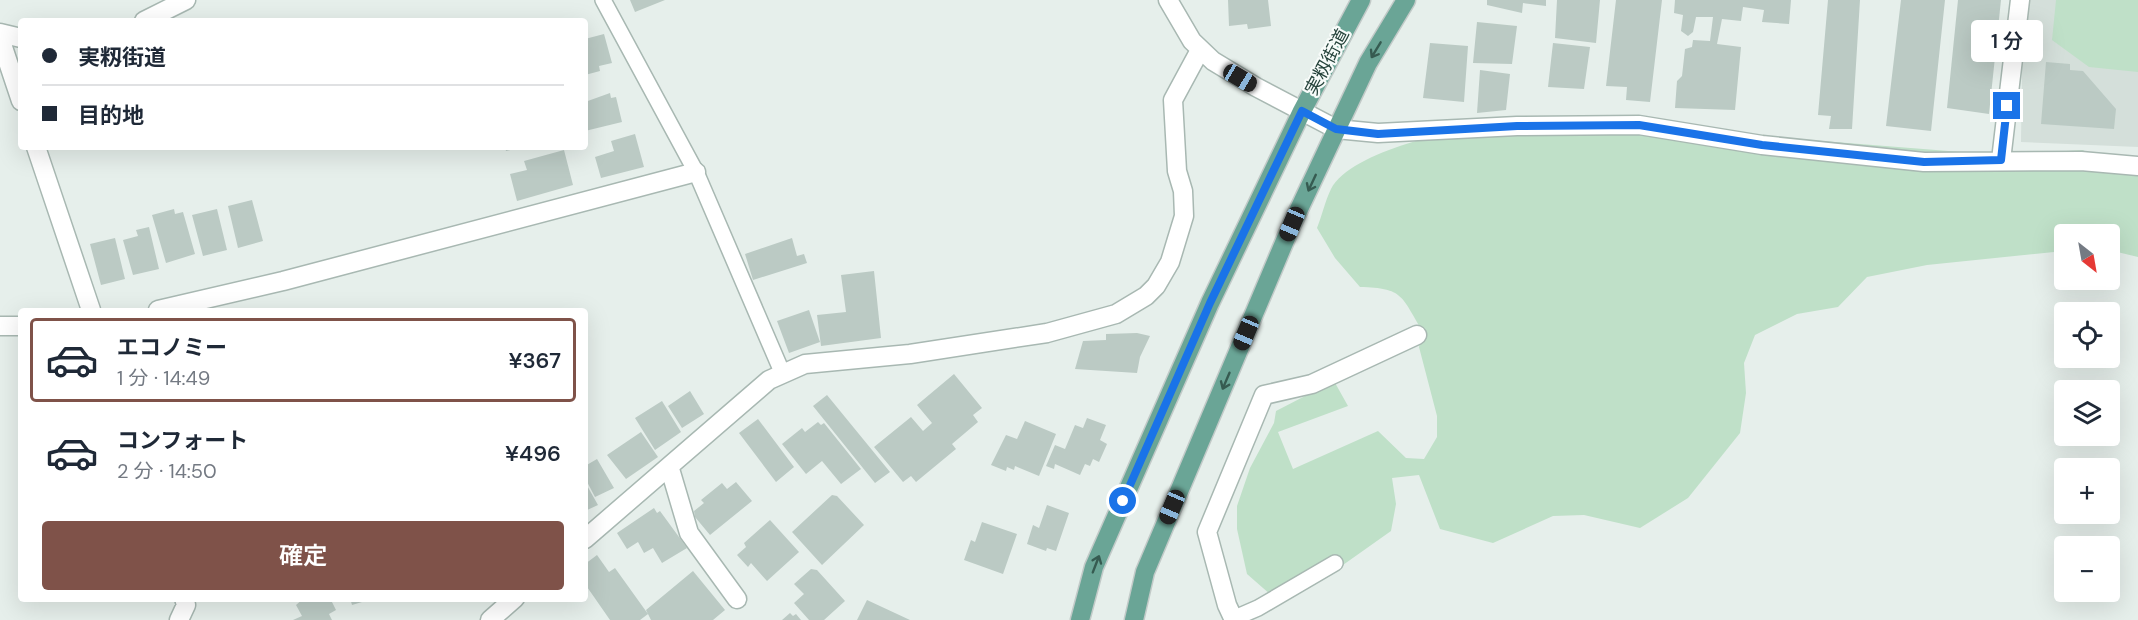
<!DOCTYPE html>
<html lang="ja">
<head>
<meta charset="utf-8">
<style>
	:root { --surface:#fff; --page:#f6f6f7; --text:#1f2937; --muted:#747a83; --line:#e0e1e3; --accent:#7f5249 }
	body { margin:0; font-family:"DM Sans","Noto Sans JP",sans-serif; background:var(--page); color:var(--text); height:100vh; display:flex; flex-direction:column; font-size:22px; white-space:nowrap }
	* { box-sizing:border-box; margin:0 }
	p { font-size:20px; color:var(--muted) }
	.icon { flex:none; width:33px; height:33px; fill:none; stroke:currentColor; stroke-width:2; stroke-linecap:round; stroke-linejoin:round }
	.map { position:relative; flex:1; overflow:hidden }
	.panel { position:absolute; left:18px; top:308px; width:570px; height:294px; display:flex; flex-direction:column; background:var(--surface); border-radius:6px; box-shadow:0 6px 24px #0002 }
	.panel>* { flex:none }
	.top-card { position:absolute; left:18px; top:18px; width:570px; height:132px; border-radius:6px; box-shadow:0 6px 24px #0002; display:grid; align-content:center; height:132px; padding:0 24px; background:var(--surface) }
	.needle { width:39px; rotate:149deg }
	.tools { position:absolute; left:2054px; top:224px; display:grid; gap:12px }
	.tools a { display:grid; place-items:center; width:66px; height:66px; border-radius:6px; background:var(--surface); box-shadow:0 6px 24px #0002; font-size:30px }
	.end { position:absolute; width:27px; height:27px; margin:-14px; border:8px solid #1a73e8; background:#fff; box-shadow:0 0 0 3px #fff }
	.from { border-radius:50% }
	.bubble { position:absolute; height:42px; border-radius:6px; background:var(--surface); box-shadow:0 6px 24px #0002; font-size:20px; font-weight:600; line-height:42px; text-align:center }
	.car { position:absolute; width:18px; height:36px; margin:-18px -9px; border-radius:8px; box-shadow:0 0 4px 2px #0007; background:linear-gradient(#222 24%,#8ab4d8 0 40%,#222 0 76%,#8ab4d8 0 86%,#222 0) }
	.top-card b { display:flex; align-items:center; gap:21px; height:57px; font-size:22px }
	.top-card b+b { border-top:2px solid var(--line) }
	.top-card i { width:15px; height:15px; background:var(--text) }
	ul { padding:10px 0 0; list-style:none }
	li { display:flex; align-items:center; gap:18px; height:84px; margin:0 12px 9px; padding:0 12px; border:3px solid transparent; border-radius:6px }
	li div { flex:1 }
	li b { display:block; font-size:22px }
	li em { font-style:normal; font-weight:600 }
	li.active { border-color:var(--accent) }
	li>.icon { width:54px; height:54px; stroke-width:1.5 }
	.primary-button { display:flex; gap:12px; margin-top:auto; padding:12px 24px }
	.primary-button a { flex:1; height:69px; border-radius:6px; background:var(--accent); color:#fff; font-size:24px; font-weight:600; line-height:69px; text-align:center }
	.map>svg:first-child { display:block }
	.built { fill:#d4dfda }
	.green { fill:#bfe0c8 }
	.building { fill:#bbcac4 }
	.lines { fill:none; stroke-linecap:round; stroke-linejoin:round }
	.service-casing { stroke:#a8b8b2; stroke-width:18 }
	.minor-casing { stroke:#a8b8b2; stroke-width:21 }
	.primary-casing { stroke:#c2cac8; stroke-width:21 }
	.service { stroke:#fff; stroke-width:15 }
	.minor { stroke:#fff; stroke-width:18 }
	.primary { stroke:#6aa596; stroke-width:18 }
	.oneway { stroke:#365b51 }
	.route { stroke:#1a73e8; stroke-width:8 }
	.labels { text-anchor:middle; stroke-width:4.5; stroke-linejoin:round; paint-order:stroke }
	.street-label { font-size:18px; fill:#24423a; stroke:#f7fbf9 }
</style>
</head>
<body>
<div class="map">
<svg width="2138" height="620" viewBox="0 0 2138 620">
	<rect width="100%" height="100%" fill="#e6efeb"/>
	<!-- built -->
	<path class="built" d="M 2030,0 L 2138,0 L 2138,147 L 2021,142 L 2022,66 Z"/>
	<!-- green -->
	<path class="green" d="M 2056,0 L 2138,0 L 2138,72 L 2089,67 L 2052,40 Z
		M 1499,120 L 1644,127 L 1999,155 L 2083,150 L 2116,171 L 2138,173 L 2138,257 L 2109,250 L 2109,234 L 2064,234 L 2064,251 L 1927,265 L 1867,277 L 1838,307 L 1797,314 L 1755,335 L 1744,363 L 1746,393 L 1740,433 L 1688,498 L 1640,528 L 1584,515 L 1553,516 L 1493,543 L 1440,529 L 1419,475 L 1392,478 L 1396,504 L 1391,531 L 1326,577 L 1271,595 L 1247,574 L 1237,529 L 1237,506 L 1250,468 L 1274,423 L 1276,411 L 1334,381 L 1348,406 L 1278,432 L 1293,469 L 1378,431 L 1406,458 L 1424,459 L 1437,437 L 1437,416 L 1419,347 L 1423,332 C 1401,296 1404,288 1360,287 L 1335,258 L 1317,228 C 1322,216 1325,201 1331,189 C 1353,149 1456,131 1499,120 Z"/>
	<!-- building -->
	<path class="building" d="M 630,0 L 665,0 L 635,12 Z
		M 1228,0 L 1268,0 L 1271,26 L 1248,29 L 1247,24 L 1229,26 Z
		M 1487,0 L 1546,0 L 1546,6 L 1523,3 L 1522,13 L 1487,5 Z
		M 1557,0 L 1600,0 L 1596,43 L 1555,38 Z
		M 1616,0 L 1662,0 L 1650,102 L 1626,100 L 1627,87 L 1606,86 Z
		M 1675,0 L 1791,0 L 1789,24 L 1762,22 L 1764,10 L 1743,7 L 1741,21 L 1722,19 L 1717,44 L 1741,47 L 1735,110 L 1675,108 L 1677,81 L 1682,76 L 1685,49 L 1692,47 L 1693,40 L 1710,41 L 1713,17 L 1696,17 L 1693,32 L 1688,36 L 1681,31 L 1683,15 L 1674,13 Z
		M 1828,0 L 1860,0 L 1852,129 L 1829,129 L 1831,116 L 1818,115 Z
		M 1901,0 L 1945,0 L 1931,131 L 1886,126 Z
		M 1958,0 L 2001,0 L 1989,114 L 1947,108 Z
		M 1477,22 L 1517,26 L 1512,64 L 1473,63 Z
		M 604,34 L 612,63 L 599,66 L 600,71 L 585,75 L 585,39 Z
		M 1430,43 L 1468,46 L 1464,102 L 1423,98 Z
		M 1553,43 L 1590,47 L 1584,89 L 1548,87 Z
		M 2046,62 L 2070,64 L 2070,70 L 2083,71 L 2116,109 L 2114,129 L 2041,124 Z
		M 1480,70 L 1510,74 L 1506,110 L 1477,113 Z
		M 610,93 L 611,98 L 616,97 L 622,122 L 585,131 L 585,102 Z
		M 635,134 L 644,167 L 601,178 L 595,157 L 614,151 L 611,141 Z
		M 505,147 L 519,147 L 519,148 L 506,151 Z
		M 564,150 L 573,185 L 517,201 L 510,174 L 527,170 L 524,161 Z
		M 252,200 L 263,241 L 238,248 L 228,206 Z
		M 174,209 L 175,214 L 183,212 L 195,254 L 166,263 L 152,215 Z
		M 217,209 L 227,250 L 203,256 L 192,215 Z
		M 149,227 L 159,269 L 133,275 L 123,240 L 138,236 L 136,230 Z
		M 115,238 L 125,279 L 101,285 L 90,244 Z
		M 792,238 L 797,256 L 804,254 L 807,263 L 753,280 L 745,254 Z
		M 874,271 L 881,338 L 821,346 L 817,315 L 846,312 L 841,275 Z
		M 809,310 L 820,342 L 789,353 L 777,321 Z
		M 1137,333 L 1150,336 L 1140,357 L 1137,373 L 1075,369 L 1083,341 L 1106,340 L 1106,334 Z
		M 954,374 L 982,408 L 973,415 L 978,422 L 952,444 L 956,449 L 916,482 L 911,476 L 903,482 L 874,447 L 911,417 L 923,431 L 932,423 L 917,405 Z
		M 690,391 L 704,414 L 682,428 L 668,406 Z
		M 827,395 L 890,472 L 875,483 L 813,406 Z
		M 662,401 L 681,432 L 655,450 L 635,418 Z
		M 1087,418 L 1106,425 L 1100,440 L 1107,444 L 1099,462 L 1093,459 L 1090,466 L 1085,464 L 1080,475 L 1055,464 L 1054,469 L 1046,466 L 1055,445 L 1065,449 L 1075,425 L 1083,428 Z
		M 758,419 L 794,467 L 776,482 L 739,433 Z
		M 1025,421 L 1056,434 L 1039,476 L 1015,466 L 1014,470 L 1007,467 L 1006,471 L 991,465 L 1006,435 L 1017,439 Z
		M 818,422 L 821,425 L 824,423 L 861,469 L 841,484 L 822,461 L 806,474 L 782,444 L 802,428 L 805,432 Z
		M 641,432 L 658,457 L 626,479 L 607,455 Z
		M 597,459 L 614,488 L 595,497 L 585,478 L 585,466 Z
		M 585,482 L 598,505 L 585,511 Z
		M 736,482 L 752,501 L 710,535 L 695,517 L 694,511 L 704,503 L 701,500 L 722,483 L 727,489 Z
		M 832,495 L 837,496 L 864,525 L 822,565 L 792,532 Z
		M 1047,505 L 1069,513 L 1056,551 L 1047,548 L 1046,551 L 1027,544 L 1033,525 L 1039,528 Z
		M 654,508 L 657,513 L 660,511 L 687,548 L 662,563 L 653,548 L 644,553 L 638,542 L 627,549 L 617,533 Z
		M 770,520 L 799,552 L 767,581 L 751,563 L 748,567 L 737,555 L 746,547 L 744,543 Z
		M 982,522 L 1017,534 L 1003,574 L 964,560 L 971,540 L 975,542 Z
		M 597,555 L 609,572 L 615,568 L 648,614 L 640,620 L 610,620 L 585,584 L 585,564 Z
		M 811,569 L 817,570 L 845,601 L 824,620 L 809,620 L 794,603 L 804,594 L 794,584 Z
		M 693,571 L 725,610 L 713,620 L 651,620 L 646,610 Z
		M 304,598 L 330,598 L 336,610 L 329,614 L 332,620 L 293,620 L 302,616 L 296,605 Z
		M 350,598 L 361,598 L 362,602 L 352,605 Z
		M 867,600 L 910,620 L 857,620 Z
		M 790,613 L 793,616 L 796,614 L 801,620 L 782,620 Z"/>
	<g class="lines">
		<!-- service casing -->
		<g class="service-casing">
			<path id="service" d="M 603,0 L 696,172 L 782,372
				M 1235,618 L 1258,608 L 1335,563"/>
		</g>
		<!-- minor casing -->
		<g class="minor-casing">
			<path id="minor" d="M 1168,0 L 1192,41 L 1213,61 L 1256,87 L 1336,129 L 1378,133 L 1517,126 L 1639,125 L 1762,145 L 1924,162 L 2081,161 L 2138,166
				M 144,21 L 186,0
				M 0,33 L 21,38
				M 0,38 L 21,101
				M 36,147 L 91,310
				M 2001,160 L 2020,0
				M 158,310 L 283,281 L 696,172
				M 0,326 L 21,326
				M 670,469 L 689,533 L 737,599
				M 585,539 L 769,380 L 805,364 L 910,354 L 1047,333 L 1116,314 L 1146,296 L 1156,286 L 1170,262 L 1184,216 L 1183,191 L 1177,171 L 1173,100 L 1200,50
				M 179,620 L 186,605 L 184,598
				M 490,620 L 515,598
				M 1234,620 L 1227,605 L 1207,532 L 1264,395 L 1312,384 L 1417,335"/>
		</g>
		<!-- primary casing -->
		<g class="primary-casing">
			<path id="primary" d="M 1080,620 L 1094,567 L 1210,303 L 1302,111 L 1361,0
				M 1134,620 L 1145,572 L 1292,224 L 1368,63 L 1406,0"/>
		</g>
		<!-- service -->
		<use href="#service" class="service"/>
		<!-- minor -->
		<use href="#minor" class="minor"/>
		<!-- primary -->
		<use href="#primary" class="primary"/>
	</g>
	<!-- one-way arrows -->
	<defs><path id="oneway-shaft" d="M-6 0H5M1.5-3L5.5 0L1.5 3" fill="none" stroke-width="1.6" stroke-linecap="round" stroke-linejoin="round" transform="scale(1.5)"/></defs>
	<g class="oneway">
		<use href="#oneway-shaft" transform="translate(1376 50) rotate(121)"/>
		<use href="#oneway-shaft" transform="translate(1312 183) rotate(115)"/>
		<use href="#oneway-shaft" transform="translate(1226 381) rotate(113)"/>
		<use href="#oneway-shaft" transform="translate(1096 564) rotate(-69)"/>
	</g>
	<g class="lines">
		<!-- route -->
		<path class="route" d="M 1123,501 L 1210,303 L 1302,111 L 1336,129 L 1378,134 L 1517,126 L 1639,125 L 1762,145 L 1924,162 L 2001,160 L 2007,106"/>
	</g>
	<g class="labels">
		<!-- street labels -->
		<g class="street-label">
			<text transform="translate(1327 62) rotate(-62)" y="6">実籾街道</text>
		</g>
	</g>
</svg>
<div class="tools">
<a><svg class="needle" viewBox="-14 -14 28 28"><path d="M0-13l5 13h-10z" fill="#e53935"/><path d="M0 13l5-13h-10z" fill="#747a83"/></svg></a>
<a><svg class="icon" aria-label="locate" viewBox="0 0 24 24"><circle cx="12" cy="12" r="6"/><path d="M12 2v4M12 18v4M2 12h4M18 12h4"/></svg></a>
<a><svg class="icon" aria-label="layers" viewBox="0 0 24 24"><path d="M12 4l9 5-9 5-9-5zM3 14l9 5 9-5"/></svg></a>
<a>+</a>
<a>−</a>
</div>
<i class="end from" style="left:1123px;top:501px"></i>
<i class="end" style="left:2007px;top:106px"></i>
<div class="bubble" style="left:1971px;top:20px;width:72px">1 分</div>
<i class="car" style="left:1240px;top:78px;rotate:121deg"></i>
<i class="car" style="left:1292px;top:224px;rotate:203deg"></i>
<i class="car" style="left:1246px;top:333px;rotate:203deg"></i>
<i class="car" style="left:1172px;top:507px;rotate:203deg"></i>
<div class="top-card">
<b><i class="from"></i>実籾街道</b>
<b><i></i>目的地</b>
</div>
<section class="panel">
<ul>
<li class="active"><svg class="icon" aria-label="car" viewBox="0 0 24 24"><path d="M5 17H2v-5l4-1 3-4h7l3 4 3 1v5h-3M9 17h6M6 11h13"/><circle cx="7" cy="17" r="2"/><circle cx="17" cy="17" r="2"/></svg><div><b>エコノミー</b><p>1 分 · 14:49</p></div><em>¥367</em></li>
<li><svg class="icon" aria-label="car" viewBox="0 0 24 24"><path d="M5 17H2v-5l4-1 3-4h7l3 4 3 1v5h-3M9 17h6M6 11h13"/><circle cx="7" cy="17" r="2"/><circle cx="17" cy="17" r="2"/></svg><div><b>コンフォート</b><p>2 分 · 14:50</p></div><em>¥496</em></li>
</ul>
<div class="primary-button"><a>確定</a></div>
</section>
</div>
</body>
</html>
